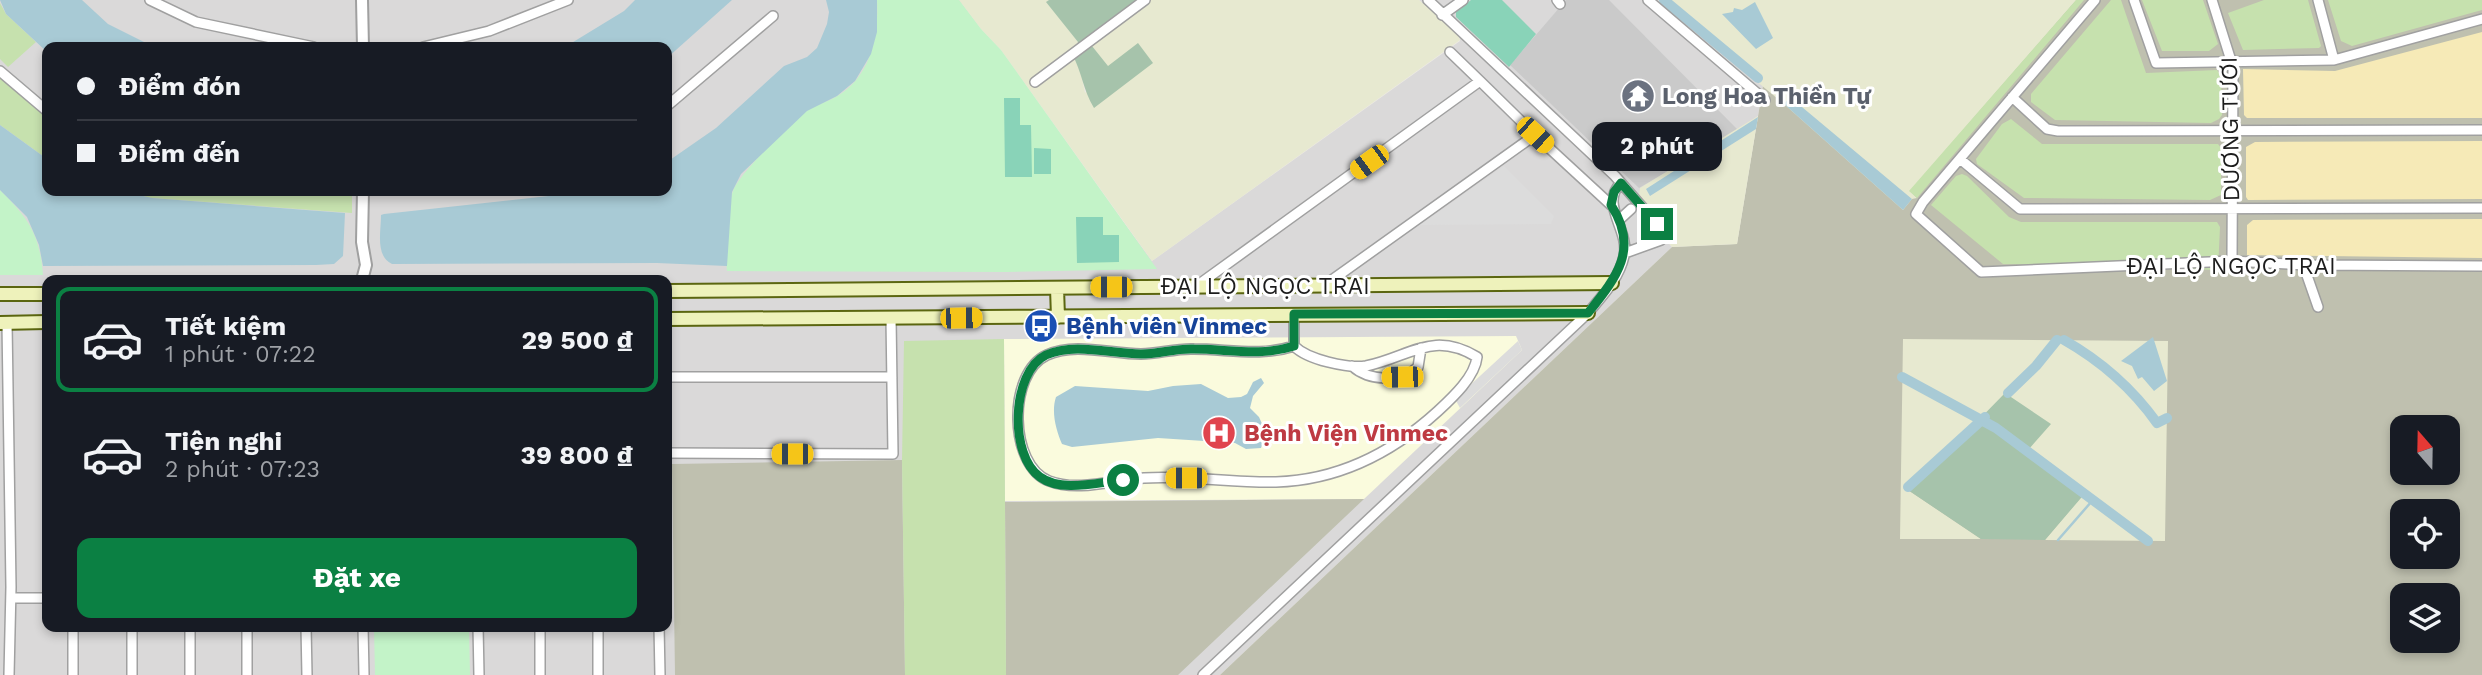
<!DOCTYPE html>
<html lang="vi">
<head>
<meta charset="utf-8">
<style>
	:root { --surface:#171b24; --page:#20242c; --text:#f1f3f6; --muted:#9ea1a6; --line:#363941; --accent:#0b8043 }
	body { margin:0; font-family:"Work Sans",sans-serif; background:var(--page); color:var(--text); height:100vh; display:flex; flex-direction:column; font-size:26px; white-space:nowrap }
	* { box-sizing:border-box; margin:0 }
	p { font-size:23px; color:var(--muted) }
	.icon { flex:none; width:38px; height:38px; fill:none; stroke:currentColor; stroke-width:2; stroke-linecap:round; stroke-linejoin:round }
	.map { position:relative; flex:1; overflow:hidden }
	.panel { position:absolute; left:42px; top:275px; width:630px; height:357px; display:flex; flex-direction:column; background:var(--surface); border-radius:14px; box-shadow:0 4px 10px #0003 }
	.panel>* { flex:none }
	.hud { position:absolute; left:42px; top:42px; width:630px; height:154px; border-radius:14px; box-shadow:0 4px 10px #0003; display:grid; align-content:center; height:154px; padding:0 35px; background:var(--surface) }
	.needle { width:46px; rotate:340deg }
	.controls { position:absolute; left:2390px; top:415px; display:grid; gap:14px }
	.controls a { display:grid; place-items:center; width:70px; height:70px; border-radius:14px; background:var(--surface); box-shadow:0 4px 10px #0003; font-size:35px }
	.end { position:absolute; width:32px; height:32px; margin:-16px; border:9px solid #0b8043; background:#fff; box-shadow:0 0 0 4px #fff }
	.from { border-radius:50% }
	.bubble { position:absolute; height:49px; border-radius:14px; background:var(--surface); box-shadow:0 4px 10px #0003; font-size:23px; font-weight:700; line-height:49px; text-align:center }
	.car { position:absolute; width:21px; height:42px; margin:-21px -10px; border-radius:9px; box-shadow:0 0 5px 2px #0007; background:linear-gradient(#f5c518 24%,#345 0 40%,#f5c518 0 76%,#345 0 86%,#f5c518 0) }
	.hud b { display:flex; align-items:center; gap:24px; height:66px; font-size:26px }
	.hud b+b { border-top:2px solid var(--line) }
	.hud i { width:18px; height:18px; background:var(--text) }
	ul { padding:12px 0 0; list-style:none }
	li { display:flex; align-items:center; gap:21px; height:105px; margin:0 14px 10px; padding:0 21px; border:4px solid transparent; border-radius:14px }
	li div { flex:1 }
	li b { display:block; font-size:26px }
	li em { font-style:normal; font-weight:700 }
	li.active { border-color:var(--accent) }
	li>.icon { width:63px; height:63px; stroke-width:1.5 }
	.cta { display:flex; gap:14px; margin-top:auto; padding:14px 35px }
	.cta a { flex:1; height:80px; border-radius:14px; background:var(--accent); color:#fff; font-size:28px; font-weight:700; line-height:80px; text-align:center }
	.map>svg:first-child { display:block }
	.residential { fill:#dad9d9; fill-rule:evenodd }
	.education { fill:#fafbdd }
	.religious { fill:#cacaca }
	.construction { fill:#bfc0af; fill-rule:evenodd }
	.farmland { fill:#e7e9d0 }
	.grass { fill:#c6e1ae }
	.sand { fill:#f6eab7 }
	.cemetery { fill:#a6c3ab }
	.park { fill:#c3f3c8 }
	.pitch { fill:#89d3b8 }
	.parking { fill:#dcdcdc }
	.water { fill:#a8cad5 }
	.lines { fill:none; stroke-linecap:round; stroke-linejoin:round }
	.stream { stroke:#a8cad5; stroke-width:2.5 }
	.canal { stroke:#a8cad5; stroke-width:10 }
	.minor-casing { stroke:#a0a0a0; stroke-width:12 }
	.tertiary-casing { stroke:#a0a0a0; stroke-width:14 }
	.secondary-casing { stroke:#5b6610; stroke-width:16 }
	.minor { stroke:#fff; stroke-width:9 }
	.tertiary { stroke:#fff; stroke-width:10 }
	.secondary { stroke:#eef2bb; stroke-width:12 }
	.route { stroke:#0b8043; stroke-width:9 }
	.labels { text-anchor:middle; stroke-width:6; stroke-linejoin:round; paint-order:stroke }
	.worship-label { font-size:23px; font-weight:bold; fill:#5b616d; stroke:#fff; text-anchor:start }
	.street-label { font-size:23px; fill:#1c1c1c; stroke:#fff }
	.transit-label { font-size:23px; font-weight:bold; fill:#164399; stroke:#fff; text-anchor:start }
	.health-label { font-size:23px; font-weight:bold; fill:#be3a42; stroke:#fff; text-anchor:start }
</style>
</head>
<body>
<div class="map">
<svg width="2482" height="675" viewBox="0 0 2482 675">
	<rect width="100%" height="100%" fill="#ece9e3"/>
	<!-- residential -->
	<path class="residential" d="M 0,0 L 959,0 L 1152,261 L 1460,41 L 1458,34 L 1419,0 L 1659,0 L 1763,86 L 1758,116 L 1645,205 L 1662,225 L 1657,230 L 1672,247 L 1220,675 L 0,675 ZM 47,47 L 667,47 L 667,191 L 47,191 ZM 47,280 L 667,280 L 667,626 L 47,626 Z"/>
	<!-- education -->
	<path class="education" d="M 1516,336 L 1522,350 L 1364,499 L 1005,501 L 1004,339 Z"/>
	<!-- religious -->
	<path class="religious" d="M 1566,0 L 1609,0 L 1738,130 L 1639,188 L 1510,65 Z"/>
	<!-- construction -->
	<path class="construction" d="M 2076,0 L 2482,0 L 2482,675 L 1220,675 L 1672,247 L 1737,244 L 1763,86 L 1909,191 ZM 2403,427 L 2448,427 L 2448,472 L 2403,472 ZM 2403,511 L 2448,511 L 2448,556 L 2403,556 ZM 2403,595 L 2448,595 L 2448,640 L 2403,640 Z
		M 902,460 L 905,675 L 675,675 L 672,464 Z
		M 1364,499 L 1178,675 L 1006,675 L 1005,502 Z"/>
	<!-- farmland -->
	<path class="farmland" d="M 959,0 L 1049,0 L 1047,2 L 1078,42 L 1072,54 L 1080,68 L 1085,93 L 1108,67 L 1088,41 L 1139,0 L 1419,0 L 1458,34 L 1460,40 L 1152,261 L 1001,50 L 981,29 Z
		M 1659,0 L 2076,0 L 1910,191 L 1917,198 L 1912,199 L 1903,210 L 1784,104 Z
		M 1758,116 L 1737,244 L 1672,247 L 1657,229 L 1661,224 L 1639,196 L 1640,188 Z
		M 1903,339 L 2168,341 L 2165,541 L 2045,540 L 2086,491 L 1985,413 L 1905,488 L 1981,539 L 1900,539 Z"/>
	<!-- grass -->
	<path class="grass" d="M 2076,0 L 2084,0 L 1917,198 L 1909,191 Z
		M 2111,0 L 2121,0 L 2146,73 L 2217,70 L 2221,76 L 2222,115 L 2219,119 L 2211,123 L 2055,120 L 2031,102 L 2031,94 Z
		M 2142,0 L 2203,0 L 2218,44 L 2209,51 L 2162,51 Z
		M 2264,0 L 2308,0 L 2321,46 L 2319,48 L 2243,50 L 2228,13 Z
		M 2328,0 L 2482,0 L 2482,10 L 2352,46 L 2341,41 Z
		M 0,3 L 6,14 L 36,42 L 8,67 L 0,59 Z
		M 0,78 L 47,117 L 47,159 L 0,125 Z
		M 2011,119 L 2042,144 L 2218,144 L 2221,148 L 2221,195 L 2210,200 L 2024,198 L 1977,164 L 1976,159 L 2002,124 Z
		M 1962,174 L 1967,176 L 2009,217 L 2021,222 L 2217,222 L 2220,227 L 2218,270 L 2003,264 L 1931,205 L 1956,176 Z
		M 121,191 L 352,191 L 352,213 L 151,198 Z
		M 1004,339 L 1006,675 L 905,675 L 902,460 L 904,341 Z"/>
	<!-- sand -->
	<path class="sand" d="M 2482,32 L 2482,118 L 2247,118 L 2244,115 L 2243,69 L 2335,71 Z
		M 2482,141 L 2482,199 L 2248,200 L 2246,197 L 2246,147 L 2255,142 Z
		M 2482,219 L 2482,258 L 2247,255 L 2247,225 L 2253,220 Z"/>
	<!-- cemetery -->
	<path class="cemetery" d="M 1049,0 L 1139,0 L 1088,41 L 1108,66 L 1138,43 L 1153,63 L 1094,108 C 1083,90 1082,72 1072,54 L 1078,42 L 1046,2 Z
		M 2005,393 L 2051,424 L 2029,449 L 2087,491 L 2045,540 L 1981,539 L 1905,488 L 1960,439 Z"/>
	<!-- park -->
	<path class="park" d="M 877,0 L 959,0 L 981,29 L 1001,50 L 1157,269 L 1007,272 L 727,271 C 725,258 728,203 733,191 C 738,175 790,124 805,112 C 815,105 828,102 839,95 C 871,75 879,35 877,0 Z
		M 0,190 C 28,218 40,234 43,275 L 0,275 Z
		M 374,627 L 469,627 L 470,675 L 375,675 Z"/>
	<!-- pitch -->
	<path class="pitch" d="M 1471,0 L 1502,0 L 1536,34 L 1509,67 L 1456,17 L 1456,12 Z
		M 1004,98 L 1020,98 L 1020,125 L 1031,125 L 1032,177 L 1005,177 Z
		M 1034,148 L 1051,149 L 1051,174 L 1034,174 Z
		M 1076,217 L 1103,217 L 1103,235 L 1119,235 L 1119,262 L 1077,263 Z"/>
	<!-- parking -->
	<path class="parking" d="M 1504,166 L 1554,216 L 1551,224 L 1420,225 Z
		M 1518,341 L 1522,350 L 1460,408 L 1455,399 Z"/>
	<!-- water -->
	<path class="water" d="M 0,0 L 82,0 L 108,24 L 154,47 L 47,47 L 47,52 L 6,14 Z
		M 635,0 L 732,0 L 667,58 L 667,47 L 565,47 L 624,11 Z
		M 826,0 L 877,0 L 877,32 L 871,54 L 855,81 L 837,96 L 807,111 L 741,174 L 732,192 L 727,266 L 657,263 L 392,264 C 375,256 381,232 381,215 L 384,214 L 594,191 L 667,191 L 667,162 L 716,128 L 784,66 L 807,57 L 817,48 L 827,24 L 829,12 Z
		M 1755,2 L 1773,38 L 1756,49 L 1722,14 L 1733,12 L 1734,8 L 1742,10 Z
		M 1790,97 L 1912,199 L 1903,210 L 1784,104 Z
		M 1758,117 L 1756,129 L 1650,196 L 1646,189 Z
		M 0,125 L 47,159 L 47,191 L 121,191 L 152,198 L 345,213 L 343,256 L 334,264 L 316,265 L 43,266 L 39,245 L 27,217 L 0,190 Z
		M 2153,337 L 2167,381 L 2154,391 L 2142,377 L 2138,379 L 2132,366 L 2121,361 Z
		M 1261,378 L 1264,383 L 1253,396 L 1250,408 L 1259,417 L 1266,433 L 1261,448 L 1246,449 L 1235,443 L 1158,438 L 1072,447 L 1062,444 C 1056,430 1051,412 1056,397 L 1075,386 L 1148,391 L 1173,386 L 1201,384 L 1228,398 L 1241,397 L 1247,394 L 1253,382 Z"/>
	<g class="lines">
		<!-- stream -->
		<path class="stream" d="M 2058,540 L 2092,501"/>
		<!-- canal -->
		<path class="canal" d="M 1664,0 L 1758,78
			M 2064,340 C 2101,361 2132,388 2157,423 L 2167,418
			M 1902,377 L 1996,428 L 2148,541
			M 2008,393 L 2036,366 L 2057,340
			M 1908,487 L 1985,417"/>
		<!-- minor casing -->
		<g class="minor-casing">
			<path id="minor" d="M 150,0 L 196,22 L 314,47
				M 1428,0 L 1615,176 L 1657,224
				M 1557,0 L 1560,4
				M 1648,0 L 1765,100
				M 2095,0 L 1923,202 L 1916,214 L 1981,272 L 2232,261 L 2307,265 L 2482,266
				M 2134,0 L 2156,63 L 2334,60 L 2482,19
				M 2212,0 L 2233,67 L 2232,261
				M 2318,0 L 2334,60
				M 1442,15 L 1463,0
				M 423,47 L 489,31 L 568,0
				M 1450,52 L 1480,81
				M 0,71 L 47,111
				M 1035,82 L 1145,0
				M 2012,97 L 2047,129 L 2058,131 L 2482,130
				M 667,106 L 773,16
				M 1535,135 L 1611,205
				M 1960,159 L 2020,209 L 2482,208
				M 1619,220 L 1631,209
				M 1625,253 L 1661,240
				M 2303,264 L 2318,307
				M 1198,285 L 1480,81 L 1535,135 L 1325,285
				M 1294,314 L 1294,346 C 1303,355 1316,359 1328,362 C 1340,365 1354,368 1366,366 C 1410,357 1432,330 1477,357 C 1475,377 1452,398 1438,411 C 1392,453 1339,480 1276,482 C 1232,483 1188,475 1144,478 C 1114,480 1077,492 1049,481 C 1009,466 1007,373 1047,355 C 1075,342 1111,354 1141,354 C 1159,354 1176,348 1194,349 C 1228,349 1261,357 1294,346
				M 7,323 L 11,587 L 9,675
				M 1352,366 C 1369,381 1401,383 1418,367 L 1421,348
				M 667,377 L 892,377
				M 667,453 L 893,454 L 891,318
				M 11,598 L 47,598
				M 73,626 L 73,675
				M 132,626 L 132,675
				M 247,626 L 247,675
				M 306,626 L 307,675
				M 363,626 L 364,675
				M 478,626 L 479,675
				M 540,626 L 540,675
				M 659,626 L 660,675
				M 190,675 L 190,626
				M 598,675 L 598,626
				M 1203,675 L 1588,313 C 1602,296 1619,279 1624,256 C 1630,230 1599,204 1621,183"/>
		</g>
		<!-- tertiary casing -->
		<g class="tertiary-casing">
			<path id="tertiary" d="M 362,0 L 363,47
				M 362,280 L 366,265 L 362,242 L 363,191"/>
		</g>
		<!-- secondary casing -->
		<g class="secondary-casing">
			<path id="secondary" d="M 1057,288 L 1058,317
				M 667,291 L 1612,283
				M 0,294 L 47,294
				M 667,319 L 1588,313
				M 0,323 L 47,322"/>
		</g>
		<!-- minor -->
		<use href="#minor" class="minor"/>
		<!-- tertiary -->
		<use href="#tertiary" class="tertiary"/>
		<!-- secondary -->
		<use href="#secondary" class="secondary"/>
	</g>
	<g class="lines">
		<!-- route -->
		<path class="route" d="M 1123,480 C 1098,482 1062,493 1040,477 C 1009,456 1011,372 1046,355 C 1075,342 1111,354 1141,354 C 1159,354 1176,348 1194,349 C 1228,349 1260,357 1294,346 L 1294,314 L 1588,313 C 1616,278 1640,249 1611,205 L 1614,192 L 1621,183 L 1657,224"/>
	</g>
	<!-- icons -->
	<defs>
		<g id="temple-disc" transform="scale(1.75)"><circle r="9.5" fill="#6b7280" stroke="#fff"/><path d="M0-6L5-2H3V0L6.5 2.5H4V6H1.5V3h-3V6H-4V2.5H-6.5L-3 0V-2H-5Z" fill="#fff"/></g>
		<g id="bus-disc" transform="scale(1.75)"><circle r="9.5" fill="#1a4fb4" stroke="#fff"/><path d="M-5-6H5V4H4V6H2V4H-2V6H-4V4H-5ZM-3.5-4V0h7V-4ZM-3.5 1.2v1.5H-2V1.2ZM2 1.2v1.5H3.5V1.2Z" fill="#fff"/></g>
		<g id="hospital-disc" transform="scale(1.75)"><circle r="9.5" fill="#e0444e" stroke="#fff"/><path d="M-5-5h3v3.5h4V-5h3V5h-3V1.5h-4V5h-3Z" fill="#fff"/></g>
	</defs>
	<g fill-rule="evenodd">
		<use href="#temple-disc" x="1638" y="96"/>
		<use href="#bus-disc" x="1041" y="326"/>
		<use href="#hospital-disc" x="1219" y="433"/>
	</g>
	<g class="labels">
		<!-- worship labels -->
		<g class="worship-label">
			<text x="1662" y="104">Long Hoa Thiền Tự</text>
		</g>
		<!-- street labels -->
		<g class="street-label">
			<text transform="translate(2230 129) rotate(-91)" y="8">DƯƠNG TƯƠI</text>
			<text x="2231" y="274">ĐẠI LỘ NGỌC TRAI</text>
			<text x="1265" y="294">ĐẠI LỘ NGỌC TRAI</text>
		</g>
		<!-- transit labels -->
		<g class="transit-label">
			<text x="1066" y="334">Bệnh viên Vinmec</text>
		</g>
		<!-- health labels -->
		<g class="health-label">
			<text x="1244" y="441">Bệnh Viện Vinmec</text>
		</g>
	</g>
</svg>
<div class="controls">
<a><svg class="needle" viewBox="-14 -14 28 28"><path d="M0-13l5 13h-10z" fill="#e53935"/><path d="M0 13l5-13h-10z" fill="#9ea1a6"/></svg></a>
<a><svg class="icon" aria-label="locate" viewBox="0 0 24 24"><circle cx="12" cy="12" r="6"/><path d="M12 2v4M12 18v4M2 12h4M18 12h4"/></svg></a>
<a><svg class="icon" aria-label="layers" viewBox="0 0 24 24"><path d="M12 4l9 5-9 5-9-5zM3 14l9 5 9-5"/></svg></a>
</div>
<i class="end from" style="left:1123px;top:480px"></i>
<i class="end" style="left:1657px;top:224px"></i>
<div class="bubble" style="left:1592px;top:122px;width:130px">2 phút</div>
<i class="car" style="left:1535px;top:135px;rotate:133deg"></i>
<i class="car" style="left:1369px;top:162px;rotate:234deg"></i>
<i class="car" style="left:1111px;top:287px;rotate:270deg"></i>
<i class="car" style="left:961px;top:318px;rotate:89deg"></i>
<i class="car" style="left:1402px;top:377px;rotate:269deg"></i>
<i class="car" style="left:792px;top:454px;rotate:270deg"></i>
<i class="car" style="left:1186px;top:478px;rotate:270deg"></i>
<div class="hud">
<b><i class="from"></i>Điểm đón</b>
<b><i></i>Điểm đến</b>
</div>
<section class="panel">
<ul>
<li class="active"><svg class="icon" aria-label="car" viewBox="0 0 24 24"><path d="M5 17H2v-5l4-1 3-4h7l3 4 3 1v5h-3M9 17h6M6 11h13"/><circle cx="7" cy="17" r="2"/><circle cx="17" cy="17" r="2"/></svg><div><b>Tiết kiệm</b><p>1 phút · 07:22</p></div><em>29 500 ₫</em></li>
<li><svg class="icon" aria-label="car" viewBox="0 0 24 24"><path d="M5 17H2v-5l4-1 3-4h7l3 4 3 1v5h-3M9 17h6M6 11h13"/><circle cx="7" cy="17" r="2"/><circle cx="17" cy="17" r="2"/></svg><div><b>Tiện nghi</b><p>2 phút · 07:23</p></div><em>39 800 ₫</em></li>
</ul>
<div class="cta"><a>Đặt xe</a></div>
</section>
</div>
</body>
</html>
